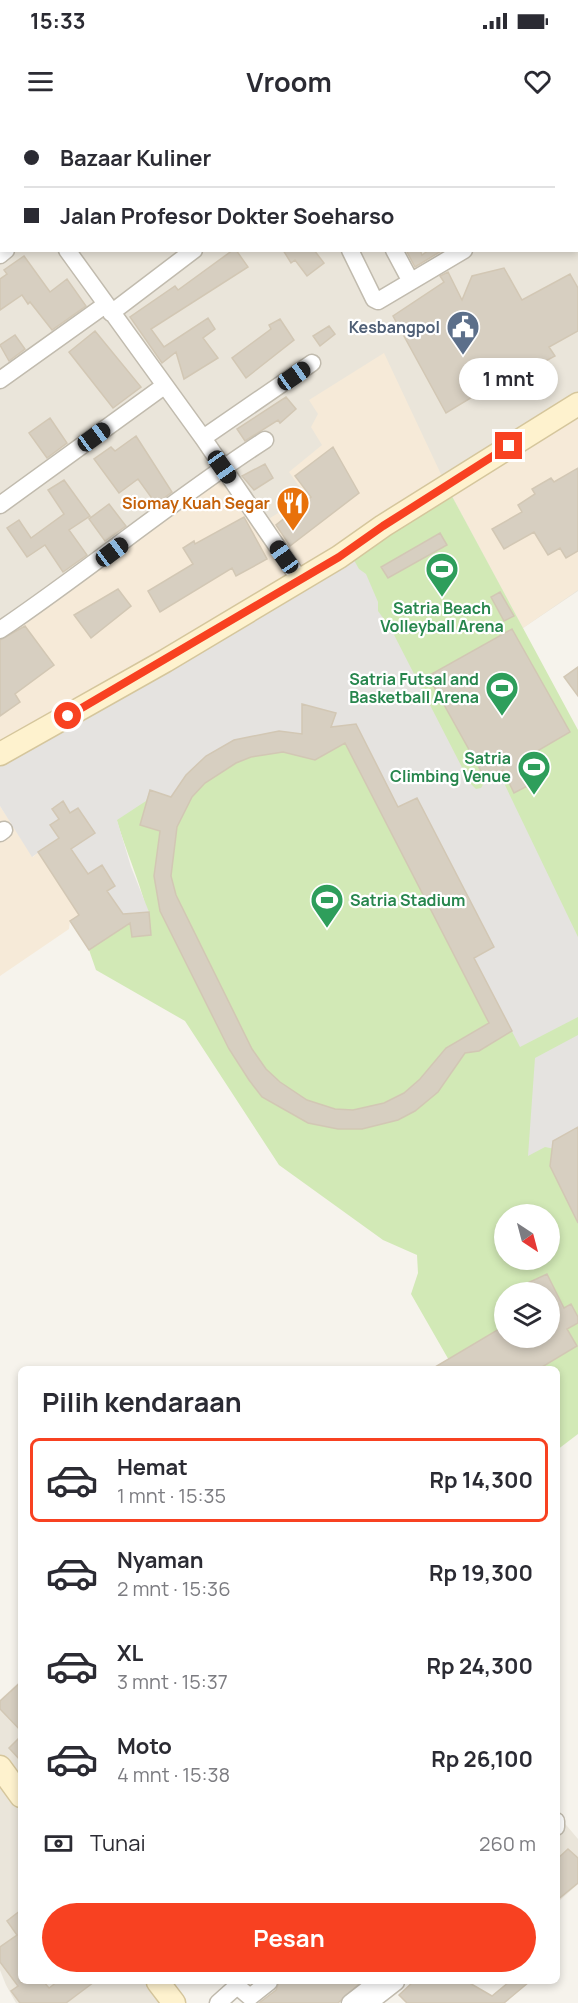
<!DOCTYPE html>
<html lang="id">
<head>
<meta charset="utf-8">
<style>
	:root { --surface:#fff; --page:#f2f2f3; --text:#2b2b33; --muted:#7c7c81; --line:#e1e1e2; --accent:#f84121 }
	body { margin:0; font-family:Manrope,sans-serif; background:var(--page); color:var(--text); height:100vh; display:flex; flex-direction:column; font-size:22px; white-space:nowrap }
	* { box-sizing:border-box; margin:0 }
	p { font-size:20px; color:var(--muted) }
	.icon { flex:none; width:33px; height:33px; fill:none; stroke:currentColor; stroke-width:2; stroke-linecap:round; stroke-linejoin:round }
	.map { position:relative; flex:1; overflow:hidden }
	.sheet { position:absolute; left:18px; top:1246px; width:542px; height:618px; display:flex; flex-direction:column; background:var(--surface); border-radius:9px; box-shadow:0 3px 9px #0003 }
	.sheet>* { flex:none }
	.banner { position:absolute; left:0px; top:0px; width:579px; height:132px; box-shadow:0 3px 9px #0003; display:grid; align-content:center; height:132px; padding:0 24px; background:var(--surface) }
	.needle { width:39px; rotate:144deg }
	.tools { position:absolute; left:494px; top:1084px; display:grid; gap:12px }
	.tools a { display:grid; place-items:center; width:66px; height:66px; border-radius:50%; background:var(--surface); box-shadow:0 3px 9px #0003; font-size:30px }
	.end { position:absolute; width:27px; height:27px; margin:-14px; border:8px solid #f84121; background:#fff; box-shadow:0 0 0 3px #fff }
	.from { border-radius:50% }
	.bubble { position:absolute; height:42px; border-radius:21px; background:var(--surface); box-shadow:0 3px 9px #0003; font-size:20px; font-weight:700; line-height:42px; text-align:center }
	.car { position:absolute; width:18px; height:36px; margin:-18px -9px; border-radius:8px; box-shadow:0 0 4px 2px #0007; background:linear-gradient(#222 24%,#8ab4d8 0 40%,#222 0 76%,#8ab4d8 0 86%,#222 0) }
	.banner b { display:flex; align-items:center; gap:21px; height:57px; font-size:22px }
	.banner b+b { border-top:2px solid var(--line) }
	.banner i { width:15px; height:15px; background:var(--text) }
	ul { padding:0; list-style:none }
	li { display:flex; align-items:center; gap:18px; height:84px; margin:0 12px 9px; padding:0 12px; border:3px solid transparent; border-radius:9px }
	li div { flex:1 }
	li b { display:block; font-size:22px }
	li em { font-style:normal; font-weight:700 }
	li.active { border-color:var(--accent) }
	li>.icon { width:54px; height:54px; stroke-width:1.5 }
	h2 { padding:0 24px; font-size:27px; line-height:72px }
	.pay { display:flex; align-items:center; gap:15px; height:66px; padding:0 24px; font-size:22px }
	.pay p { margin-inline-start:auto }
	.button { display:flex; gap:12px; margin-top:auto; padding:12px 24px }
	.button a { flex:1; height:69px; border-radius:36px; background:var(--accent); color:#fff; font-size:24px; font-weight:700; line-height:69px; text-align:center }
	.status { display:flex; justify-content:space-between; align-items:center; height:42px; padding:0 30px; background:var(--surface); direction:ltr }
	.status svg { height:16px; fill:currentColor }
	header { display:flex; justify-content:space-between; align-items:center; height:78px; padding:0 24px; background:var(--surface); font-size:27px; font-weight:700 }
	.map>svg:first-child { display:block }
	.residential { fill:#eae5da; fill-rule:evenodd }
	.commercial { fill:#f6ead8 }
	.green { fill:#d2e9b6; fill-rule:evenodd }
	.parking { fill:#e5e3e0 }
	.building { fill:#d7cfc1; stroke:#d2c7b4; stroke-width:1.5; fill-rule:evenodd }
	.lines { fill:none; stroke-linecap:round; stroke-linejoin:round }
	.street-casing { stroke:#c1bbae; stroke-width:19 }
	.secondary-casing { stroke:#d5c69c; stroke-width:25 }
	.street { stroke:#fff; stroke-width:16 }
	.secondary { stroke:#fef2ce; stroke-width:22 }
	.route { stroke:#f84121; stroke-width:8 }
	.labels { text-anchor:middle; stroke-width:4.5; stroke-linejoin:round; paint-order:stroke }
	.service-label { font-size:16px; font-weight:bold; fill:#4e5e75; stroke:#fff; text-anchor:end }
	.food-label { font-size:16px; font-weight:bold; fill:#c56008; stroke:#fff; text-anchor:end }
	.leisure-label { font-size:16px; font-weight:bold; fill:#27864d; stroke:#fff; text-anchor:end }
</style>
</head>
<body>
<div class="status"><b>15:33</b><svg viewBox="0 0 49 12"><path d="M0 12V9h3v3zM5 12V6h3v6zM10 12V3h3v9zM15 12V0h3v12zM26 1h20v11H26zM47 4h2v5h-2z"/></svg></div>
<header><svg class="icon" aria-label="menu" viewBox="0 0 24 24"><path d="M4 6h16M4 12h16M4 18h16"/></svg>Vroom<svg class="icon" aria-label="heart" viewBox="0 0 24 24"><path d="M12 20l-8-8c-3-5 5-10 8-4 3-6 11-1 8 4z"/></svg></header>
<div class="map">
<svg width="578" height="1883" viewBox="0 0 578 1883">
	<rect width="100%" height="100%" fill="#f6f3ec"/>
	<!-- residential -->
	<path class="residential" d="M 0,0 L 578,0 L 578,471 L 523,508 L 447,367 L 0,638 ZM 2,2 L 578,2 L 578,130 L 2,130 Z
		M 21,1560 L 21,1862 L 159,1862 L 176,1883 L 16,1883 L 6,1865 L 0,1850 L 0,1580 Z
		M 556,1693 L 578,1719 L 578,1764 L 557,1783 Z"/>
	<!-- commercial -->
	<path class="commercial" d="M 384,233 L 447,367 L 578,286 L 578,470 L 523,508 L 447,367 L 0,638 L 0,513 L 218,353 L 257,406 L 306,376 L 289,352 L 322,325 L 311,307 L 318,294 L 309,280 Z
		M 0,686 L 33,737 L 38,732 L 79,795 L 70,801 L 69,809 L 0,856 Z"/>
	<!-- green -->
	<path class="green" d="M 447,367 L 578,610 L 578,1314 L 557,1330 L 556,1250 L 454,1249 L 411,1174 L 418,1153 L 417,1135 L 383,1120 L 279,1045 L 185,901 L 96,850 L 89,830 L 118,811 L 115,804 L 129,793 L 132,817 L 151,814 C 147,777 128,738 117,701 L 0,652 ZM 504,1095 L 549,1095 L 549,1140 L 504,1140 ZM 504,1173 L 549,1173 L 549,1218 L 504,1218 Z"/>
	<!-- parking -->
	<path class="parking" d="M 350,433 L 359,449 L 366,454 L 378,482 L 378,491 L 391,509 L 470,663 L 476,669 L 481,668 L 486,660 L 498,653 L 505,654 L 508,660 L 503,661 L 578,817 L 578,897 L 520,927 L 474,838 L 493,827 L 417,678 L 398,687 L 356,605 L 331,607 L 336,593 L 303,585 L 302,614 L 279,611 L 234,620 L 171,677 L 150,670 L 146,681 L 117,700 L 131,747 L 149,792 L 130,793 L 125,797 L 119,788 L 108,794 L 107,771 L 115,765 L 102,745 L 88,754 L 71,729 L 94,713 L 78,688 L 70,693 L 63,682 L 52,688 L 59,699 L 50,705 L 59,718 L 32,737 L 0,686 L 0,638 Z
		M 578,915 L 578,1017 L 555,1029 L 545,1027 L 528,1036 L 535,938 Z"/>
	<!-- building -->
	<path class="building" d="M 233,130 L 236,130 L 248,147 L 151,209 L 164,227 L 208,198 L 215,209 L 203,218 L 218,238 L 184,259 L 176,232 L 162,243 L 130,197 L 175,166 L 178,170 Z
		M 283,130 L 314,130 L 324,143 L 307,156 L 295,140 L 291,143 Z
		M 406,130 L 420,130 L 422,135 L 429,130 L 443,130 L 415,147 Z
		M 24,136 L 50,172 L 67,159 L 86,186 L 52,210 L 30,182 L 28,184 L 22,175 L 0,190 L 0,159 L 7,154 L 4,150 Z
		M 504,148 L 522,180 L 570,154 L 578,168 L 578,211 L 549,227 L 555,236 L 507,262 L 505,257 L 446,293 L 393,196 L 444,162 L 440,156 L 448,152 L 462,180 L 472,156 Z
		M 280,199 L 294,220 L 246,258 L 232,238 L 271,209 L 269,205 Z
		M 329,206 L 335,214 L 320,226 L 313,216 Z
		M 95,211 L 141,267 L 113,288 L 69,232 Z
		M 15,215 L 25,229 L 9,241 L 0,225 Z
		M 286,277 L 296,289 L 280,303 L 278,300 L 245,321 L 237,309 Z
		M 50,298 L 67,323 L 47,338 L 29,313 Z
		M 136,316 L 172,372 L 156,384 L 138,359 L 119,373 L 94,339 L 111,327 L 115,331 Z
		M 333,327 L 359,373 L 290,426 L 276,405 L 311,377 L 295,356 Z
		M 265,344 L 273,358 L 254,370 L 242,356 Z
		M 578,348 L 578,431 L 566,438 L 560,428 L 548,435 L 534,412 L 504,429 L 492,409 L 522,392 L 518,385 L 535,374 L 532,369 L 551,358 L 554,362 Z
		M 64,360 L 90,396 L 69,410 L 87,435 L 63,452 L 45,425 L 27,437 L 7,408 L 19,400 L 31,418 L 64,394 L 48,370 Z
		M 109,384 L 126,406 L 105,421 L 89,399 Z
		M 244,397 L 267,439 L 236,456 L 232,448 L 160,492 L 148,471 L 193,444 L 183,428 L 194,421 L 195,424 Z
		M 440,413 L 447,425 L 388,458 L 381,447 Z
		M 118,469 L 131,486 L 91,518 L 74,495 Z
		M 500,472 L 514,496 L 504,501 L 491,477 Z
		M 25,506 L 54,545 L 15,574 L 20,582 L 0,596 L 0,520 Z
		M 512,509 L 570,612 L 532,634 L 543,658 L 514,673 L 503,650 L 486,660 L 428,556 Z
		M 578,547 L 578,576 L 564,557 Z
		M 302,584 L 336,593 L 331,607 L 356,604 L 398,687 L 417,678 L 494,827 L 474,838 L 512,911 L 479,931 L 465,933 L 438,972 L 415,991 L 398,1000 L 362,1009 L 338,1009 L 308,1003 L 262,977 L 249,960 L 229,929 L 160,791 L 154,756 L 160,711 L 140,705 L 150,670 L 171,677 L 186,655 L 206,636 L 234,620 L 279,611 L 302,614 ZM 345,623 L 489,903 L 446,928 L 420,959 L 404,973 L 384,983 L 353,990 L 335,989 L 307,980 L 280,962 L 266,949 L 252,929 L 176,775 L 171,756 L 177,707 L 192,677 L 205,663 L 236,643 L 251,637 L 283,632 L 315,640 Z
		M 63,681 L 70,693 L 78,688 L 95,713 L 71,729 L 88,754 L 102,745 L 115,766 L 107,771 L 123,794 L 149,792 L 151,815 L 132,817 L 130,803 L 89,830 L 70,801 L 79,795 L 38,732 L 59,718 L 50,705 L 59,699 L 52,689 Z
		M 578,1007 L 578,1103 L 550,1046 L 553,1021 Z
		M 547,1154 L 564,1188 L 571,1184 L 578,1197 L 578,1203 L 567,1209 L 577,1226 L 537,1250 L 430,1250 L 504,1206 L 504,1218 L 549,1218 L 549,1173 L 506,1173 Z
		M 21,1562 L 21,1611 L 0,1589 L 0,1581 Z
		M 21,1616 L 21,1641 L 9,1628 Z
		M 568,1729 L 578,1738 L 578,1763 L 556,1781 L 556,1740 Z
		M 21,1790 L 21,1862 L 44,1862 L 49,1868 L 57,1862 L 94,1862 L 66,1883 L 20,1883 L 11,1871 L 18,1866 L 0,1842 L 0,1827 L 17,1815 L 7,1801 Z
		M 279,1862 L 361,1862 L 338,1883 L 259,1883 L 276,1870 Z
		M 413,1862 L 468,1862 L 492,1876 L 509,1862 L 529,1862 L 504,1883 L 407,1883 L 399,1875 Z"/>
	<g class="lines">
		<!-- street casing -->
		<g class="street-casing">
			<path id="street" d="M 174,0 L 175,2
				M 525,0 L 526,2
				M 25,2 L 27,0
				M 147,2 L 149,0
				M 405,2 L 408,0
				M 0,20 L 2,19
				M 0,37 L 2,39
				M 578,109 L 578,110
				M 67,130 L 203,318 L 300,460
				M 350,130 L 374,179 L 378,181 L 464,130
				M 394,130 L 410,160
				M 0,135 L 6,130
				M 111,193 L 194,130
				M 0,260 L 105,185
				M 203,318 L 312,243
				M 0,385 L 164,266
				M 0,510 C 90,449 174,379 265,320
				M 0,713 L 4,710
				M 556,1701 L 556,1707
				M 218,1883 L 237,1866 L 250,1877 L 269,1862
				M 350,1883 L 377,1862
				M 369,1883 L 396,1862"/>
		</g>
		<!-- secondary casing -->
		<g class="secondary-casing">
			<path id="secondary" d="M 0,634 L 165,541 L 339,437 L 383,406 L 578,284
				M 0,1647 L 21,1676
				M 158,1862 L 174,1883"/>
		</g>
		<!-- street -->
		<use href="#street" class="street"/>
		<!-- secondary -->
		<use href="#secondary" class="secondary"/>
	</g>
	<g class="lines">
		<!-- route -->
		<path class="route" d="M 68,596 L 339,437 L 383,406 L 509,326"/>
	</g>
	<!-- icons -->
	<defs>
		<g id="civic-pin" transform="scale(1.725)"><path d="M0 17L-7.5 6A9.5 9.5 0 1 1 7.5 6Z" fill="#5c6f8a" stroke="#fff"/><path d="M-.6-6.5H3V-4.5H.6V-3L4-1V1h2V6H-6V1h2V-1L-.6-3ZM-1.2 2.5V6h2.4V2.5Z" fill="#fff"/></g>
		<g id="restaurant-pin" transform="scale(1.725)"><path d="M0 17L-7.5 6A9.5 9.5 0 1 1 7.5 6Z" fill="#e8710a" stroke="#fff"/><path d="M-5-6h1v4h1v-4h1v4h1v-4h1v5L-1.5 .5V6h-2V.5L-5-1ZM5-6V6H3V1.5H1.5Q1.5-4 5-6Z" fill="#fff"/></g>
		<g id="stadium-pin" transform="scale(1.725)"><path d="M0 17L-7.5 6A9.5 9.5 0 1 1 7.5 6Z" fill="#2e9e5b" stroke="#fff"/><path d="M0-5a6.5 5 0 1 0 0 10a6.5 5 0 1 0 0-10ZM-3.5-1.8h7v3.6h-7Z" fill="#fff"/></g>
	</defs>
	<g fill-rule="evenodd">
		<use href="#civic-pin" x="463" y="207"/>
		<use href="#restaurant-pin" x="293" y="383"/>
		<use href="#stadium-pin" x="442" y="449"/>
		<use href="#stadium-pin" x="502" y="568"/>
		<use href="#stadium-pin" x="534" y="647"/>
		<use href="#stadium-pin" x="327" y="780"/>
	</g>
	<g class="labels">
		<!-- service labels -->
		<g class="service-label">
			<text x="440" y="213">Kesbangpol</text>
		</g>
		<!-- food labels -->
		<g class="food-label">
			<text x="270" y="389">Siomay Kuah Segar</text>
		</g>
		<!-- leisure labels -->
		<g class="leisure-label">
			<text x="442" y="494" text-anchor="middle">Satria Beach<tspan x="442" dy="18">Volleyball Arena</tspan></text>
			<text x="479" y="565">Satria Futsal and<tspan x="479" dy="18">Basketball Arena</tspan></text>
			<text x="511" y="644">Satria<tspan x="511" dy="18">Climbing Venue</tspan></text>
			<text x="350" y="786" text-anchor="start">Satria Stadium</text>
		</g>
	</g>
</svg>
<div class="tools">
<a><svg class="needle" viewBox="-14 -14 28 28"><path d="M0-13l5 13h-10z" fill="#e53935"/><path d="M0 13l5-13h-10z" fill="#7c7c81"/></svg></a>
<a><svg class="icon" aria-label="layers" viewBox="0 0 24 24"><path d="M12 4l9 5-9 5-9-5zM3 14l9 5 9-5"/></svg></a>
</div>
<i class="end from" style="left:68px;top:596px"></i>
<i class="end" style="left:509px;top:326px"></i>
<div class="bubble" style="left:459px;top:238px;width:99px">1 mnt</div>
<i class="car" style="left:294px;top:256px;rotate:55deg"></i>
<i class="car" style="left:94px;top:317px;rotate:54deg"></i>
<i class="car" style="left:222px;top:347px;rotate:145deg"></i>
<i class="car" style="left:112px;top:432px;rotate:53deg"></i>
<i class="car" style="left:284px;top:437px;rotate:325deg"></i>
<div class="banner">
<b><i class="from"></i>Bazaar Kuliner</b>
<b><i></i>Jalan Profesor Dokter Soeharso</b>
</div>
<section class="sheet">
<h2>Pilih kendaraan</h2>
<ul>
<li class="active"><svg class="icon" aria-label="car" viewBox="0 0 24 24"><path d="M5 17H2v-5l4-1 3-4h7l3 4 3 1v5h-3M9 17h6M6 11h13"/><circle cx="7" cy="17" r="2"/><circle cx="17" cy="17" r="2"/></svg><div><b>Hemat</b><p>1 mnt · 15:35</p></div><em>Rp 14,300</em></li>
<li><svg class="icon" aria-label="car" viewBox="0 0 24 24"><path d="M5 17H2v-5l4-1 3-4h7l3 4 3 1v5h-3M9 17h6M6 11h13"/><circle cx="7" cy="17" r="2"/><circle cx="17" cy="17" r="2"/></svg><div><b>Nyaman</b><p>2 mnt · 15:36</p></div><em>Rp 19,300</em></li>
<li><svg class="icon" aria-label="car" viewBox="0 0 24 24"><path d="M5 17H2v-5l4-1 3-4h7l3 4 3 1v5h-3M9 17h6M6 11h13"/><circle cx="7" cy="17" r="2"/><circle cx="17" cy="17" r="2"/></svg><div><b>XL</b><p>3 mnt · 15:37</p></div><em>Rp 24,300</em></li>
<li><svg class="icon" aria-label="car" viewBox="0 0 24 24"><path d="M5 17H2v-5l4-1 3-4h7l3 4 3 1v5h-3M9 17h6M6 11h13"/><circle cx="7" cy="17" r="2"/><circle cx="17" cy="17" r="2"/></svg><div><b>Moto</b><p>4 mnt · 15:38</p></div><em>Rp 26,100</em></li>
</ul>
<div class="pay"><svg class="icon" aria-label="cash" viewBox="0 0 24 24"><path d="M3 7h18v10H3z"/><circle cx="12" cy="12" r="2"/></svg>Tunai<p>260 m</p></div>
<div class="button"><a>Pesan</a></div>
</section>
</div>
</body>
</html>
